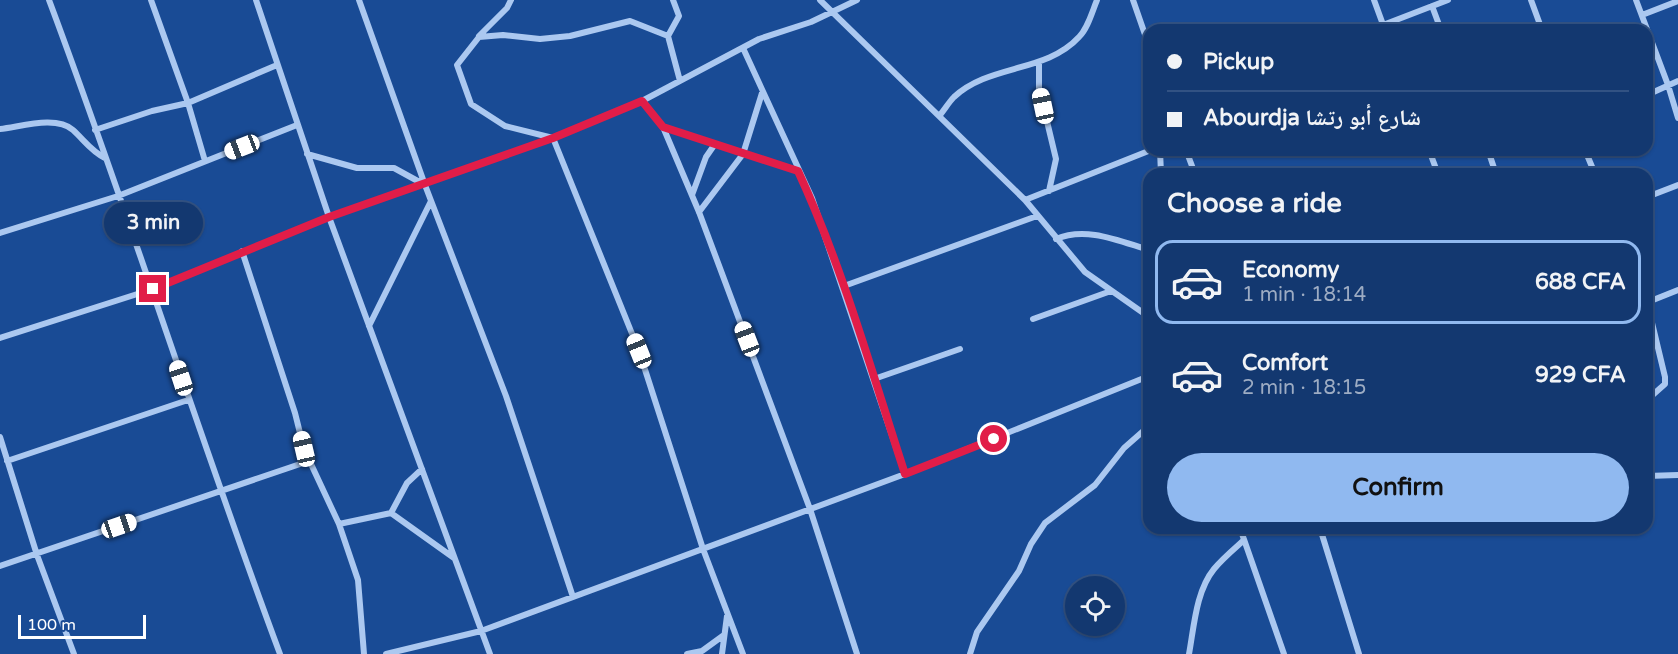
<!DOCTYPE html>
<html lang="en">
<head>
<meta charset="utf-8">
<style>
	:root { --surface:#133870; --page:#1c3f75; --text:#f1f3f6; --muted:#9dacc3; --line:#325283; --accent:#90b9f0 }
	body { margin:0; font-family:"Varela Round","Noto Naskh Arabic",sans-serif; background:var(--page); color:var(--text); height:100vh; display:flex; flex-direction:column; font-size:22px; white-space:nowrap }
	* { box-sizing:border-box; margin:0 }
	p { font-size:20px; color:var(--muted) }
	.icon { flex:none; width:33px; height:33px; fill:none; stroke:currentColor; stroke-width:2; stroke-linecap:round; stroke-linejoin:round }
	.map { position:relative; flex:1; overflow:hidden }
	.side { position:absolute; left:1143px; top:168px; width:510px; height:366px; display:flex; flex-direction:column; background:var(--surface); border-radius:18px; box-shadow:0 2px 4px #0004,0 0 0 2px var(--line) }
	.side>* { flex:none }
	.top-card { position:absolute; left:1143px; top:24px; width:510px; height:132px; border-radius:18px; box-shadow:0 2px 4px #0004,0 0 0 2px var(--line); display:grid; align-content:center; height:132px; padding:0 24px; background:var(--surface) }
	.tools { position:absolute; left:1065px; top:576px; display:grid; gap:12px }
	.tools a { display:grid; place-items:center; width:60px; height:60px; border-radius:50%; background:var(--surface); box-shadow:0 2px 4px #0004,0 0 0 2px var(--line); font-size:30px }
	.scale { position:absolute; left:18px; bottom:15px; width:128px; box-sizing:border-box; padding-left:6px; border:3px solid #fff; border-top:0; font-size:16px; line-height:21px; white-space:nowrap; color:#fff; -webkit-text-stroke:4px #194b95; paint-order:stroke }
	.end { position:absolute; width:27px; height:27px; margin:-14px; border:8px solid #e11d48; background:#fff; box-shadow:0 0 0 3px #fff }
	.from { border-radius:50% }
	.bubble { position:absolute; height:42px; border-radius:21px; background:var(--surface); box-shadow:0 2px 4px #0004,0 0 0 2px var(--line); font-size:20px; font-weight:800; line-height:42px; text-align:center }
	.car { position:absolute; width:18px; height:36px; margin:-18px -9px; border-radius:8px; box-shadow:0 0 4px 2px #0007; background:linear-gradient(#fff 24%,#345 0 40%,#fff 0 76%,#345 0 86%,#fff 0) }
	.top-card b { display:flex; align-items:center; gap:21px; height:57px; font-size:22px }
	.top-card b+b { border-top:2px solid var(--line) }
	.top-card i { width:15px; height:15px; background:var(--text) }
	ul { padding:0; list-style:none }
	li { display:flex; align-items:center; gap:18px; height:84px; margin:0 12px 9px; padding:0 12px; border:3px solid transparent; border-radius:18px }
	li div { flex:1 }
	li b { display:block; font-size:22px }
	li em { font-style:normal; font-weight:800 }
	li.active { border-color:var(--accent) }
	li>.icon { width:54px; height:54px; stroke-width:1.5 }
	h2 { padding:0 24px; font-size:27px; line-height:72px }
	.primary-button { display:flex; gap:12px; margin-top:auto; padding:12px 24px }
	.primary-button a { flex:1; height:69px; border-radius:36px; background:var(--accent); color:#111; font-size:24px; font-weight:800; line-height:69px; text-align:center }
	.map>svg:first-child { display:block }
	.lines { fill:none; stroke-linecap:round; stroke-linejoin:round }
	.minor { stroke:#abc8f0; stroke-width:6 }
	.route { stroke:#e11d48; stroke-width:8 }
</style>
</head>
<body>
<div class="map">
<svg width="1678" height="654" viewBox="0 0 1678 654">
	<rect width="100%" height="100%" fill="#194b95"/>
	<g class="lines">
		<!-- minor -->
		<path class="minor" d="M 49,0 C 130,216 199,437 280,654
			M 151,0 L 188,103 L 205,161
			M 256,0 L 329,217 L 490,654
			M 359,0 L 425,185 L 506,396 L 573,597
			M 673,0 L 679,16 L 668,36 L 630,21 L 570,36 L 540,39 L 503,35 L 479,37 L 457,65 L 471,104 L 505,126 L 553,138 L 639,351 L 703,549 L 743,654
			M 820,0 L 1025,200 L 1085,272 L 1149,317
			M 1133,0 L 1149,46
			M 1374,0 L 1385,30
			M 1531,0 L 1542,30
			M 1636,0 L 1668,85 L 1678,118
			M 1432,6 L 1441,30
			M 1642,15 L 1678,1
			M 1383,25 L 1448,0
			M 479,36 L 507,8 L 511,0
			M 668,36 L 680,81
			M 743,48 L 812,198 L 905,474
			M 1039,62 L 1039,88 L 1056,159 L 1049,191
			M 1647,95 L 1678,81
			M 642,101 L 663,127 L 699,212 L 810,509 L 857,654
			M 940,115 C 945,109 949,102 954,97 C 989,64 1046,73 1079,37 C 1088,28 1092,12 1097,0
			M 663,127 L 798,171
			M 0,129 C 20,127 56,115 73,130 C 84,140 91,151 105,158
			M 95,130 L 152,111 L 188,103 L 277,65
			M 1160,150 L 1161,174
			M 1186,150 L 1195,174
			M 1429,150 L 1438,174
			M 1488,150 L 1496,174
			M 1585,150 L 1595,174
			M 307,154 L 357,168 L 394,168 L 425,185
			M 692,195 L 706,157 L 715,144
			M 1647,197 L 1678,185
			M 1025,200 L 1151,150
			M 699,212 L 743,154 L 762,93
			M 0,233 L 118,196 L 297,125
			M 1056,239 C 1086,226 1119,241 1149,250
			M 242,251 L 295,413 L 304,449 L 339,524 L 358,580 L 364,654
			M 844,286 L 1037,216
			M 1647,299 L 1648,302 L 1678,290
			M 1647,302 L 1665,377 L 1665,384 L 1647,400
			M 1033,319 L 1111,291
			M 369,326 L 431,201
			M 0,338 L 153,289 L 329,217 L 553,138 L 642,101 L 759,39 L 811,22 L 857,0
			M 874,379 L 960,349
			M 0,437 L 37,555 L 74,654
			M 7,461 L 188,400
			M 1647,476 L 1678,475
			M 391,513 L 407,483 L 422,469
			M 339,524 L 391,513 L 454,558
			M 1240,528 L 1284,654
			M 1320,528 L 1359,654
			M 0,566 L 309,461
			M 386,654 L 481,631 L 905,474 L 1149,376
			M 687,654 L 702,651 L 724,635
			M 722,654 L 727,616
			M 970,654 L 977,632 L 1019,571 L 1031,544 L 1045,523 L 1095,485 L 1124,448 L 1149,426
			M 1189,654 C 1194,627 1196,591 1214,569 C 1222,559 1234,549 1244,540"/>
	</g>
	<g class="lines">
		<!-- route -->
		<path class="route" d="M 153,289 L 329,217 L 553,138 L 642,101 L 663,127 L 798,171 C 843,268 872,373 905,474 L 994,439"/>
	</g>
</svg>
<div class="tools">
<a><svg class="icon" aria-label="locate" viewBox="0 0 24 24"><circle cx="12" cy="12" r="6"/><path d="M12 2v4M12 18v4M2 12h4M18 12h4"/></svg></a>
</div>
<div class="scale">100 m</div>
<i class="end from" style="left:994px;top:439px"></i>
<i class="end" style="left:153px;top:289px"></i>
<div class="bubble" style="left:104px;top:202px;width:99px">3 min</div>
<i class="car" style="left:1043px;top:106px;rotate:348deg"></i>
<i class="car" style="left:242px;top:147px;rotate:249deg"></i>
<i class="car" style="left:747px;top:339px;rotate:339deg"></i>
<i class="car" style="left:639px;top:351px;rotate:338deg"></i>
<i class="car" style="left:181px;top:378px;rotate:342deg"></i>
<i class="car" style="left:304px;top:449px;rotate:347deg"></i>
<i class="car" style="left:119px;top:526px;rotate:71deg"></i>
<div class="top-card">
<b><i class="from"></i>Pickup</b>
<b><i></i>Abourdja شارع أبو رتشا</b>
</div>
<section class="side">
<h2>Choose a ride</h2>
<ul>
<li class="active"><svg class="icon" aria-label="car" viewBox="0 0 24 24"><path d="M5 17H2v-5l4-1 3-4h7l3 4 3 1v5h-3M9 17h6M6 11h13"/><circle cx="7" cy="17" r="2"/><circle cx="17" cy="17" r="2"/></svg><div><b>Economy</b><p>1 min · 18:14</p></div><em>688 CFA</em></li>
<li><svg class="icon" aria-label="car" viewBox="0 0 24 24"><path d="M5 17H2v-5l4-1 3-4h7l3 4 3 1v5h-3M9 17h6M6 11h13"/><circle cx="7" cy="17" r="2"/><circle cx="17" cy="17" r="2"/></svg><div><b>Comfort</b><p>2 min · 18:15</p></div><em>929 CFA</em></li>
</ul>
<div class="primary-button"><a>Confirm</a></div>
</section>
</div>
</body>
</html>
